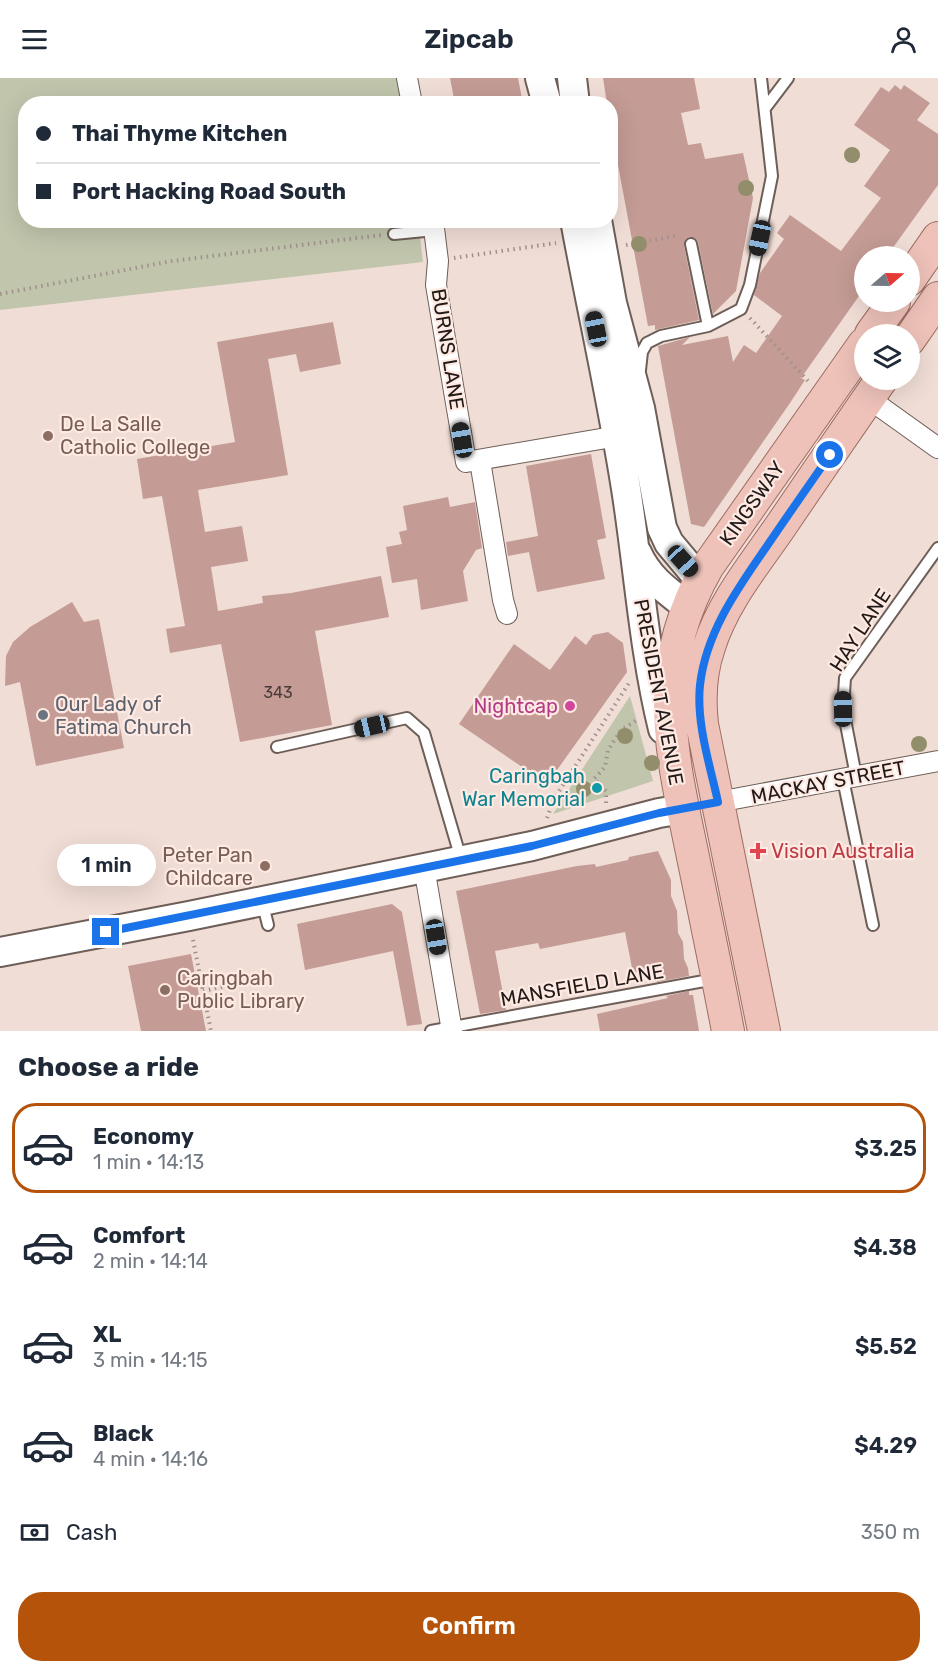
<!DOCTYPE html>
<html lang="en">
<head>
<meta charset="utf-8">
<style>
	:root { --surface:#fff; --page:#f6f6f7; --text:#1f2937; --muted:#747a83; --line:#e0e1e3; --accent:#b45309 }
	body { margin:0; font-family:Rubik,sans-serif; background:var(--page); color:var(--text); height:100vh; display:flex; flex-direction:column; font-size:22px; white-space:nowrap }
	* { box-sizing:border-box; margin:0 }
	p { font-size:20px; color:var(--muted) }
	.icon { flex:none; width:33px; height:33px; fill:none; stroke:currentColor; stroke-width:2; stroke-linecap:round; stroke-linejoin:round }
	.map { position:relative; height:953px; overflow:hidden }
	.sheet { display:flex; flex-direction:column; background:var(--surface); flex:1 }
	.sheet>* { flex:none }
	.banner { position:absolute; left:18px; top:18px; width:600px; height:132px; border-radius:24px; box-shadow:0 6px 24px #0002; display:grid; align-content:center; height:132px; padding:0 18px; background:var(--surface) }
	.needle { width:39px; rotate:70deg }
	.tools { position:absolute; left:854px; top:168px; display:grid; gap:12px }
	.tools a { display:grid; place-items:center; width:66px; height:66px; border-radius:50%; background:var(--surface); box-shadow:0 6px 24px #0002; font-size:30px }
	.end { position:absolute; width:27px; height:27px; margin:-14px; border:8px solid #1a73e8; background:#fff; box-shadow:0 0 0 3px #fff }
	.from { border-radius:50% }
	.bubble { position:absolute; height:42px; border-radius:21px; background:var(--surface); box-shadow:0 6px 24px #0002; font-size:20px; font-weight:600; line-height:42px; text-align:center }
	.car { position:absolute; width:18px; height:36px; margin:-18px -9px; border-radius:8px; box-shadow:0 0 4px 2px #0007; background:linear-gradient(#222 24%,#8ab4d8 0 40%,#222 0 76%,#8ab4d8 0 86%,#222 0) }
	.banner b { display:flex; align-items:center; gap:21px; height:57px; font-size:22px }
	.banner b+b { border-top:2px solid var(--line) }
	.banner i { width:15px; height:15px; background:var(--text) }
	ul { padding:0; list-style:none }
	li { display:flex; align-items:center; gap:18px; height:90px; margin:0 12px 9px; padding:0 6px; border:3px solid transparent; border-radius:24px }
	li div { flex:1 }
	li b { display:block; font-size:22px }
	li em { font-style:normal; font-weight:600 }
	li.selected { border-color:var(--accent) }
	li>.icon { width:54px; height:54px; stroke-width:1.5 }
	h2 { padding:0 18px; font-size:27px; line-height:72px }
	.pay { display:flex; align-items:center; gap:15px; height:66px; padding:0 18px; font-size:22px }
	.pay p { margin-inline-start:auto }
	.cta { display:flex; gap:12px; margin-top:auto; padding:12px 18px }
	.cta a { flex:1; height:69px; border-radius:24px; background:var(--accent); color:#fff; font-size:24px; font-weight:600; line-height:69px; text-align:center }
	header { display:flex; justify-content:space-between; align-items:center; height:78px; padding:0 18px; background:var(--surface); font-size:27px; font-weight:600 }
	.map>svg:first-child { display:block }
	.green { fill:#c0c5ac }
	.building { fill:#c49b95 }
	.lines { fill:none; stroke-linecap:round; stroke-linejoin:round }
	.lane-casing { stroke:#6e5e58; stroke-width:14 }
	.street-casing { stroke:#6e5e58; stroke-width:22 }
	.secondary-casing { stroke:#6e5e58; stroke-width:32 }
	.primary-casing { stroke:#9e6d62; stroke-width:34 }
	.path { stroke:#a0918c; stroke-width:4; stroke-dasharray:1.5 4.5; stroke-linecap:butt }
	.lane { stroke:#fff; stroke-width:10 }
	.street { stroke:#fff; stroke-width:20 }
	.secondary { stroke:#fff; stroke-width:28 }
	.primary { stroke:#eec2b9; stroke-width:32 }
	.tree { fill:#928e6b }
	.route { stroke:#1a73e8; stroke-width:8 }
	.education-dot { fill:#8d6e63; stroke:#feeae3; stroke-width:2 }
	.hotel-dot { fill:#d1479c; stroke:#feeae3; stroke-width:2 }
	.worship-dot { fill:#6b7280; stroke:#feeae3; stroke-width:2 }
	.culture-dot { fill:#0f9aa8; stroke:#feeae3; stroke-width:2 }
	.health-dot { fill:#e0444e; stroke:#feeae3; stroke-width:2 }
	.labels { text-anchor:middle; stroke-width:4.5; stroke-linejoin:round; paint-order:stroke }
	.number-label { font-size:16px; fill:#4a3a37 }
	.street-label { font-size:20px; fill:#211a18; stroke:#feeae3 }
	.education-label { font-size:20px; fill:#785e54; stroke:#feeae3; text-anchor:start }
	.worship-label { font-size:20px; fill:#5b616d; stroke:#feeae3; text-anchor:start }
	.hotel-label { font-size:20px; fill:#b23c85; stroke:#feeae3; text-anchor:end }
	.culture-label { font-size:20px; fill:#0d838f; stroke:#feeae3; text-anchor:end }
	.health-label { font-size:20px; fill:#be3a42; stroke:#feeae3; text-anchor:start }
</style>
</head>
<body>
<header><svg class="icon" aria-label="menu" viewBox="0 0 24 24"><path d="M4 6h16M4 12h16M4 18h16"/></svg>Zipcab<svg class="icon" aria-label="person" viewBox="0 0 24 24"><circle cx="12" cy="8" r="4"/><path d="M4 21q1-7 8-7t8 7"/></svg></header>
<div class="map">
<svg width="938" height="953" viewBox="0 0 938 953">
	<rect width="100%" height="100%" fill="#f0ddd6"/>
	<!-- green -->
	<path class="green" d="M 0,0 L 398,0 L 403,25 L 26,26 L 26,142 L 418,143 L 423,184 L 0,232 Z
		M 630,618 L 653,703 L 553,736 Z"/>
	<!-- building -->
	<path class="building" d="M 450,0 L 518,0 L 523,26 L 455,26 Z
		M 603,0 L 694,0 L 700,31 L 681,35 L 688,67 L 701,65 L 705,81 L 743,75 L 753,120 L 736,213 L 713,236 L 698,164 L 696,161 L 690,159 L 686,161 L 684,168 L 699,242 L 655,252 L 655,247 L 648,248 L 610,44 L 610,26 L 607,26 Z
		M 895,7 L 901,12 L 904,7 L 930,25 L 917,42 L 938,56 L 938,107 L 887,178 L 864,178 L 864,211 L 801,300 L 805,302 L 790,325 L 704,449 L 691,446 L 658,268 L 690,259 L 682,267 L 728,258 L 733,284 L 744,267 L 756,275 L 782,238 L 754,217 L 760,195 L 784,161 L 777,155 L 790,137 L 841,173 L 881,120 L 864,108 L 890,72 L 854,47 L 881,9 L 889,14 Z
		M 333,244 L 341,286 L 300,294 L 296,276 L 268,281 L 288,397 L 198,412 L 205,454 L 242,448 L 248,483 L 211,489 L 218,533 L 263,525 L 262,518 L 291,515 L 381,498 L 389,539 L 315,553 L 332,647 L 240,664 L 221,566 L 170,575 L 166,551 L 185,548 L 162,418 L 143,421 L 137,381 L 235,364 L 217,264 Z
		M 591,376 L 606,460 L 597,462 L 605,501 L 537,514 L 529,474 L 508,478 L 506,464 L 538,458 L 526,388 Z
		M 448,419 L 450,429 L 475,424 L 482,470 L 476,472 L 463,493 L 468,523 L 421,532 L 417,501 L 392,505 L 386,469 L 402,466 L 399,454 L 407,452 L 403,428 Z
		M 72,524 L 84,544 L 99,541 L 124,670 L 36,688 L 20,604 L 5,608 L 6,578 L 13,564 L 30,549 Z
		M 608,554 L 623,565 L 627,594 L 547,706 L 459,646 L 514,566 L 550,592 L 575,558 L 586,567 L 593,557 Z
		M 658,773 L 671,802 L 671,818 L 677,833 L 678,855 L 683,864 L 684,881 L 688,890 L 689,898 L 657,904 L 649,892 L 633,895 L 625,854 L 540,871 L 538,865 L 495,873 L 506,932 L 480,936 L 456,813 L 577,788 L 595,786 L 596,789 L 628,782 L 629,779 Z
		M 392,826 L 402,834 L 422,946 L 407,948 L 393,873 L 305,892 L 297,846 Z
		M 191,876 L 206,953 L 141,953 L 128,888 Z
		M 689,913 L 689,917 L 693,917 L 699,953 L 600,953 L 597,936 L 668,920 L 666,918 Z"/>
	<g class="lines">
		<!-- lane casing -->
		<g class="lane-casing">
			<path id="lane" d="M 766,29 L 788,0
				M 394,156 L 435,152
				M 691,166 L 708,248
				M 640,292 L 642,274 L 647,265 L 661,258 L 708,248 L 741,231 L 750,207 L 772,98 L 761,0
				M 277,669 L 407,640 L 424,655 L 461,781
				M 856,698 L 843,631 L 845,600 L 938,470
				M 843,701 L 873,847
				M 262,823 L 268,847
				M 431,953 L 715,901"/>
		</g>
		<!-- street casing -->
		<g class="street-casing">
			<path id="street" d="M 407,0 L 412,26
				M 433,142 L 438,183 L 436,207 L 466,384 L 618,358
				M 868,320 L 938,370
				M 480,383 L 503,522 L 507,536
				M 718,724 L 938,683
				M 424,789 L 452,953"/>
		</g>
		<!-- secondary casing -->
		<g class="secondary-casing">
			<path id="secondary" d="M 540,0 L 547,26
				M 572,0 L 575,26
				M 575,142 C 592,234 613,325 627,417 C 639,496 644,573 663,651
				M 597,142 L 612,225 L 640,330 L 662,450 L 669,465 L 700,502
				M 637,475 C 648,500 667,513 688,529
				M 0,874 L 189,838 L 532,768 L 659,735 L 683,731"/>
		</g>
		<!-- primary casing -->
		<g class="primary-casing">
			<path id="primary" d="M 909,202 L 938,160
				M 871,256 L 894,224
				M 909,262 L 938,220
				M 728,953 C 717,895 705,837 693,779 C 671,672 649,590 708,488 L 864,266
				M 764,953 L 702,646 C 699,619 700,595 709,569 C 722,526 753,488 778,452 C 812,402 847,351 881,302"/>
		</g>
		<!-- path -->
		<path class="path" d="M 626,167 L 679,157
			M 454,180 L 556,165
			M 0,216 L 172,183 L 382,157
			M 750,240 L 808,303
			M 606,725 L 606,713 L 594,701 L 605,689 L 608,672 L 621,652 L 637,642
			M 547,740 L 554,721 L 629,605
			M 193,862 L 211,953
			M 203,913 L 227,908"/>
		<!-- lane -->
		<use href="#lane" class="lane"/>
		<!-- street -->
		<use href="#street" class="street"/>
		<!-- secondary -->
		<use href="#secondary" class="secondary"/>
		<!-- primary -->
		<use href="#primary" class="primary"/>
	</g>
	<!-- trees -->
	<g class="tree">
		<circle cx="852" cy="77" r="8"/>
		<circle cx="746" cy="110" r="8"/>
		<circle cx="639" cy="166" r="8"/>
		<circle cx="625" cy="658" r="8"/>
		<circle cx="919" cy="666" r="8"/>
		<circle cx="652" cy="685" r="8"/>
		<circle cx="584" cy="711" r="8"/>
	</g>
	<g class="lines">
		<!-- route -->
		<path class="route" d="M 106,854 L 532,768 L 659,735 L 718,724 C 710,687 696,645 700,607 C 706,554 738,510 767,468 C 788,437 809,407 830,377"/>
	</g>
	<!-- markers -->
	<g class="education-dot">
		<circle cx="48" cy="358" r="6"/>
		<circle cx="265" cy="788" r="6"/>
		<circle cx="165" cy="912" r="6"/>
	</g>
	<circle class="hotel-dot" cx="570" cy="628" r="6"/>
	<circle class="worship-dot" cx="43" cy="637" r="6"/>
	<circle class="culture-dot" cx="597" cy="710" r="6"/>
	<path class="health-dot" d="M755 764h6v6h6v6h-6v6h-6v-6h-6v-6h6z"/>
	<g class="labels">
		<!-- number labels -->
		<g class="number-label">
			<text x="278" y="620">343</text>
		</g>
		<!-- street labels -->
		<g class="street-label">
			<text transform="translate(448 271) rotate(81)" y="7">BURNS LANE</text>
			<text transform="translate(752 425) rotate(-55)" y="7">KINGSWAY</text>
			<text transform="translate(860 552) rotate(-57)" y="7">HAY LANE</text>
			<text transform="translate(659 614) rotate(79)" y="7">PRESIDENT AVENUE</text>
			<text transform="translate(828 704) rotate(-11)" y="7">MACKAY STREET</text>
			<text transform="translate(582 907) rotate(-10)" y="7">MANSFIELD LANE</text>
		</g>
		<!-- education labels -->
		<g class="education-label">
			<text x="60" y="353">De La Salle<tspan x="60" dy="23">Catholic College</tspan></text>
			<text x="253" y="784" text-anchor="end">Peter Pan<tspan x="253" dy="23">Childcare</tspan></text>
			<text x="177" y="907">Caringbah<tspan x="177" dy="23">Public Library</tspan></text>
		</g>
		<!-- worship labels -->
		<g class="worship-label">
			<text x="55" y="633">Our Lady of<tspan x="55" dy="23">Fatima Church</tspan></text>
		</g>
		<!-- hotel labels -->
		<g class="hotel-label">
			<text x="558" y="635">Nightcap</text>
		</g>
		<!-- culture labels -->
		<g class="culture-label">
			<text x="585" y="705">Caringbah<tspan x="585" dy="23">War Memorial</tspan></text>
		</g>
		<!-- health labels -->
		<g class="health-label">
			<text x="771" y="780">Vision Australia</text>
		</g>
	</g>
</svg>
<div class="tools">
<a><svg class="needle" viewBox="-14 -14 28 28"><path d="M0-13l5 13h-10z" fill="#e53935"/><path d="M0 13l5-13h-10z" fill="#747a83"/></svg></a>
<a><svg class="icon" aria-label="layers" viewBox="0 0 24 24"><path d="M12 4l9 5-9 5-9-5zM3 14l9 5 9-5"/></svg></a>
</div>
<i class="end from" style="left:830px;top:377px"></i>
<i class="end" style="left:106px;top:854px"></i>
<div class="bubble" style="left:57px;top:766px;width:99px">1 min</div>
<i class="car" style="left:760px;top:160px;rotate:192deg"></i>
<i class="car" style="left:596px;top:251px;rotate:349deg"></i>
<i class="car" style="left:462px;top:362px;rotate:351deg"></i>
<i class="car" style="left:683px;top:483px;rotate:138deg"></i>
<i class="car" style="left:843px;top:631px;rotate:359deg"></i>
<i class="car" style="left:372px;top:648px;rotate:257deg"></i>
<i class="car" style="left:436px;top:859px;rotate:171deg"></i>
<div class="banner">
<b><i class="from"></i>Thai Thyme Kitchen</b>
<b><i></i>Port Hacking Road South</b>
</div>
</div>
<section class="sheet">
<h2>Choose a ride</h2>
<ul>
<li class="selected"><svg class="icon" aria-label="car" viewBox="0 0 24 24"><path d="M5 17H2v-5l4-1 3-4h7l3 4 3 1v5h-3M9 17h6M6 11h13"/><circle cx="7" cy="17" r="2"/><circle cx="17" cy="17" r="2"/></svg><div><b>Economy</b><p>1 min · 14:13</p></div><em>$3.25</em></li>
<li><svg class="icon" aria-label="car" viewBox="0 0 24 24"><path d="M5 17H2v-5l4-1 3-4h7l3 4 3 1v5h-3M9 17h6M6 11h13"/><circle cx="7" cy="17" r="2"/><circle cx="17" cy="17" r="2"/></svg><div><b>Comfort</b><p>2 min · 14:14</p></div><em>$4.38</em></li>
<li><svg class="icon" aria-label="car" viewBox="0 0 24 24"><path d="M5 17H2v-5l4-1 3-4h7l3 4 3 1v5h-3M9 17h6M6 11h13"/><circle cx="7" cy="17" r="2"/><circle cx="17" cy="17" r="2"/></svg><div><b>XL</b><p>3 min · 14:15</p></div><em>$5.52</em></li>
<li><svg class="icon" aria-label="car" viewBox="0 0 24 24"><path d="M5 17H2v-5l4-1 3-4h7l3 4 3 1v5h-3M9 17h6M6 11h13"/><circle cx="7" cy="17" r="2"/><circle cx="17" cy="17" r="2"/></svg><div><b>Black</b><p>4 min · 14:16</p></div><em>$4.29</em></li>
</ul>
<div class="pay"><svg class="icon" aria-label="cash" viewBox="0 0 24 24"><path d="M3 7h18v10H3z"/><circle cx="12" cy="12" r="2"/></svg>Cash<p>350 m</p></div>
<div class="cta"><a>Confirm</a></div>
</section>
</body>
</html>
